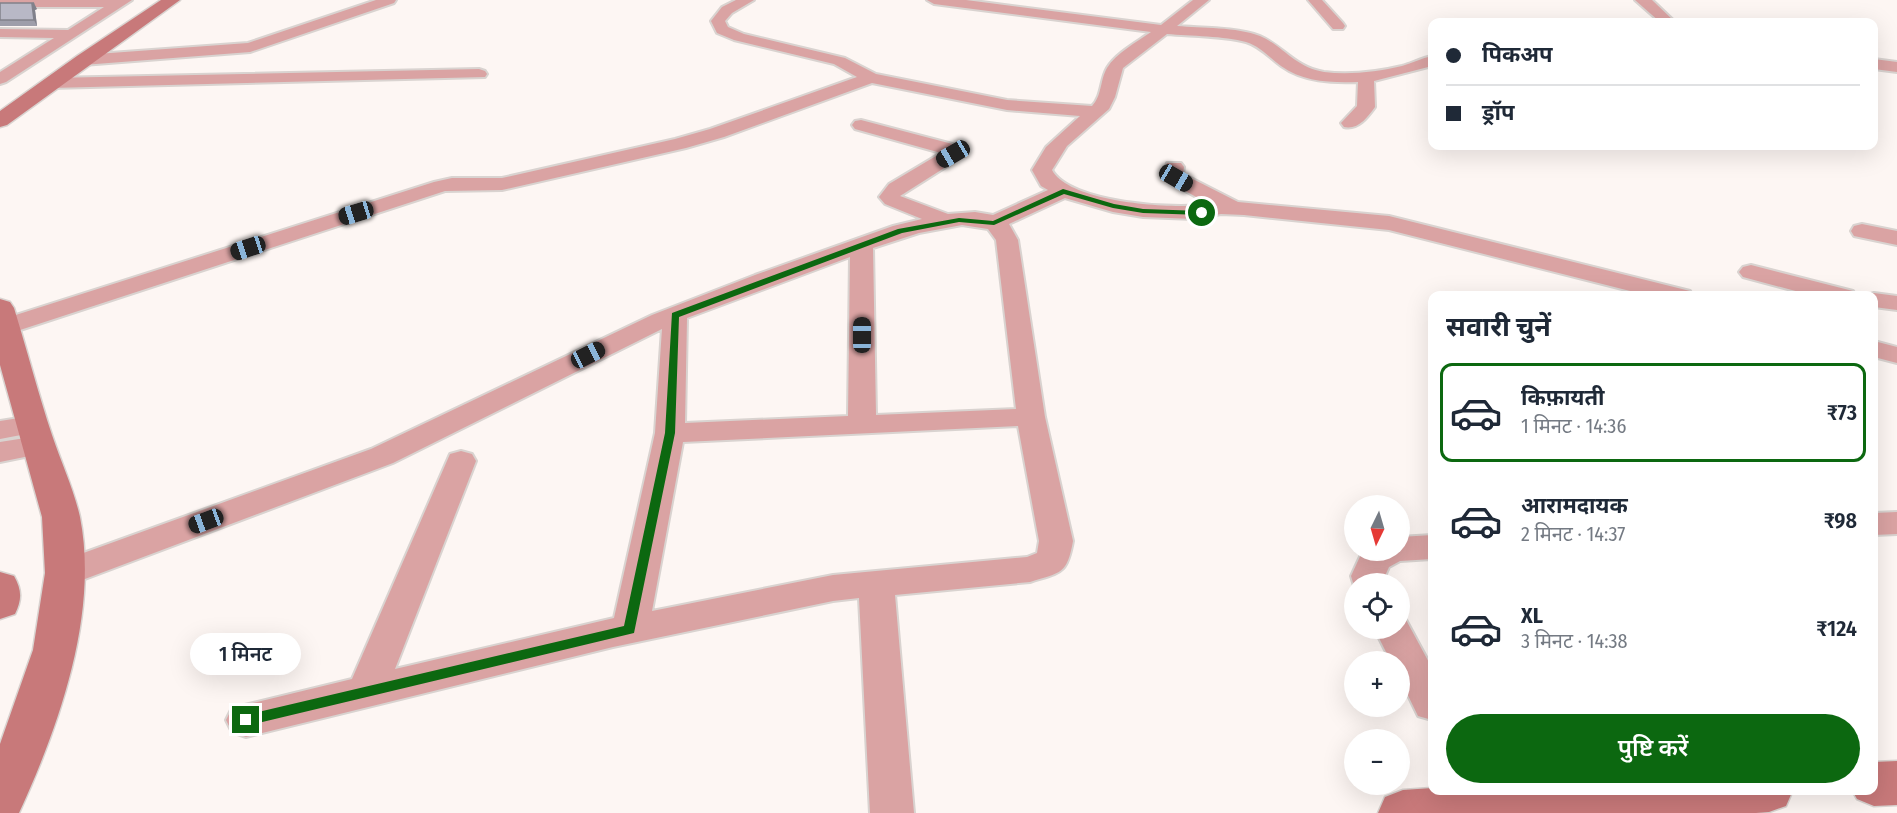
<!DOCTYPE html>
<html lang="hi">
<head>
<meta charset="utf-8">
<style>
	:root { --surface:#fff; --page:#f2f2f3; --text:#1f2937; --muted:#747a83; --line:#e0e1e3; --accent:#0c6810 }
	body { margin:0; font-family:"Fira Sans Condensed","Noto Sans Devanagari",sans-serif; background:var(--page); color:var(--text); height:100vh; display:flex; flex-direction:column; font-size:22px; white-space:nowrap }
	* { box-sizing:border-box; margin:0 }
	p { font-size:20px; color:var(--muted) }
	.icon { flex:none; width:33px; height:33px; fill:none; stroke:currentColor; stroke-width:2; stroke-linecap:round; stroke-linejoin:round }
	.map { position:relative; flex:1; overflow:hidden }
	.drawer { position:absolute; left:1428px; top:291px; width:450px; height:504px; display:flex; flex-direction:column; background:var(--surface); border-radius:12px; box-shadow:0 6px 24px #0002 }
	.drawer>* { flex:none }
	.hud { position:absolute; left:1428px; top:18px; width:450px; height:132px; border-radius:12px; box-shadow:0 6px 24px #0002; display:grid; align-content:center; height:132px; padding:0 18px; background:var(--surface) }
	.needle { width:39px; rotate:185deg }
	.fabs { position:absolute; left:1344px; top:495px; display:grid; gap:12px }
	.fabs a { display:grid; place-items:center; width:66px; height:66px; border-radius:50%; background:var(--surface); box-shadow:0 6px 24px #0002; font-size:30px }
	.end { position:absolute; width:27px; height:27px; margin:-14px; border:8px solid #0c6810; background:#fff; box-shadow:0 0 0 3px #fff }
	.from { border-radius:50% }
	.bubble { position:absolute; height:42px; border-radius:21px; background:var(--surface); box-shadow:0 6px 24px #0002; font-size:20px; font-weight:600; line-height:42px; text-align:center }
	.car { position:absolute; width:18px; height:36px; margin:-18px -9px; border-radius:8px; box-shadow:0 0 4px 2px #0007; background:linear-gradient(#222 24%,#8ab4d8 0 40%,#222 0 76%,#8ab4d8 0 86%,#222 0) }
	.hud b { display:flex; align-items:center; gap:21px; height:57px; font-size:22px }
	.hud b+b { border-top:2px solid var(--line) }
	.hud i { width:15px; height:15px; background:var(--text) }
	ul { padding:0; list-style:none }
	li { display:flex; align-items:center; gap:18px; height:99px; margin:0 12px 9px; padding:0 6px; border:3px solid transparent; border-radius:12px }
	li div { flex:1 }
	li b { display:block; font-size:22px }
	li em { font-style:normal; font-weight:600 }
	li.active { border-color:var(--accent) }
	li>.icon { width:54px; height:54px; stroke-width:1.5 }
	h2 { padding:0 18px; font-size:27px; line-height:72px }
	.primary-button { display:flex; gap:12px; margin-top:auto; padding:12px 18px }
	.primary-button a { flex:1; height:69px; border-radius:36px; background:var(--accent); color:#fff; font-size:24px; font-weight:600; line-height:69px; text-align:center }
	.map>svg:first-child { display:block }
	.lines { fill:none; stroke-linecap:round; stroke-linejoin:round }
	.street-casing { stroke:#d9d3d0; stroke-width:4 }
	.secondary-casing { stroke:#d9d3d0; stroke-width:3 }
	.street { fill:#daa3a3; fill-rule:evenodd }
	.secondary { fill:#c8797a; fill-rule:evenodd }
	.wall { fill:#9e9eaa }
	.shaded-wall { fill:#81818b }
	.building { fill:#b8b8c6; stroke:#81818b; stroke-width:1.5 }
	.route { fill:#0c6810 }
</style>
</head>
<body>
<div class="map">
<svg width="1897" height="813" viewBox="0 0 1897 813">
	<rect width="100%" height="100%" fill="#fdf6f3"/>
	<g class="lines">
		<!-- street casing -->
		<g class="street-casing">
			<path id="street" d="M 0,0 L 132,0 L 6,82 L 0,84 L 0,72 L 54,38 L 0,37 L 0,29 L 68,30 L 104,7 L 0,7 Z
				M 376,0 L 396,0 L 394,3 L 250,52 L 83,65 L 75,60 L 83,55 L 248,43 Z
				M 736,0 L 754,0 L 732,13 L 725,21 L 728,27 L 744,34 L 845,58 L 876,74 L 1007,100 L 1092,106 C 1102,96 1100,80 1107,68 C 1116,53 1137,42 1151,32 L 934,4 L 927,0 L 966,0 L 1161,25 L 1193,0 L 1209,0 L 1177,26 C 1201,28 1237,27 1260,36 C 1283,46 1296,68 1324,72 C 1349,75 1377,72 1402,66 C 1412,63 1422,58 1432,56 L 1432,66 L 1374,81 L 1375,107 C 1367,118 1358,130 1344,127 L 1341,123 L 1357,106 L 1358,82 C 1332,83 1303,82 1281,66 C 1270,58 1260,46 1246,42 C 1225,36 1190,36 1167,34 L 1123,68 L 1115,97 L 1109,109 L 1067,146 L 1052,170 C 1069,203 1176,210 1209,204 L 1169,182 L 1163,174 L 1167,163 L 1181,163 L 1184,167 L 1183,174 L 1238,202 L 1389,216 L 1690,291 L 1693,296 L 1650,296 L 1389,230 L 1244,215 L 1221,214 L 1194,219 L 1143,217 L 1113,212 L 1065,198 L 1009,224 L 1018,240 L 1045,417 L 1073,541 C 1067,575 1061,572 1030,582 L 895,595 L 914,813 L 870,813 L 859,598 L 833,601 L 613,647 L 246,737 L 232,732 L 226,720 L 232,708 L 352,679 L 450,454 L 461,451 L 472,454 L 476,461 L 395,669 L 614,618 L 655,433 L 662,329 L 393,463 L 77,582 L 65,586 L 53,582 L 48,573 L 53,564 L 371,449 L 652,315 L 755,275 L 893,226 L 922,219 L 885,204 L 879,197 L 889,184 L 941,153 L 855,129 L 852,125 L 855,121 L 861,120 L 960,146 L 963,154 L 960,158 L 900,196 L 948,214 L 975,212 L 993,215 L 1048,190 L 1041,186 L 1032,170 L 1046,147 L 1080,116 L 1007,110 L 872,83 L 724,137 L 686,148 L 502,190 L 445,191 L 14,332 L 0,333 L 0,320 L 434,182 L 452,178 L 502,178 L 675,139 L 710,129 L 857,77 L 834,64 L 734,40 L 717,33 L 711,21 L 722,7 ZM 962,225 L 988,229 L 996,240 L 1016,409 L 876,415 L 873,248 L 919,233 ZM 850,257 L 848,416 L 685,423 L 687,318 ZM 1018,426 L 1039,541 L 1037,553 L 1027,557 L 833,575 L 652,611 L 683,442 Z
				M 1308,0 L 1322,0 L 1343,23 L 1345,26 L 1343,29 L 1333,29 Z
				M 1635,0 L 1652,0 L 1675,22 L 1660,22 Z
				M 1874,59 L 1897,62 L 1897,72 L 1874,69 Z
				M 479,69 L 485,71 L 487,74 L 485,77 L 51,88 L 43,83 L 51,78 Z
				M 1862,224 L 1897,231 L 1897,245 L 1854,236 L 1851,231 L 1854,226 Z
				M 1751,265 L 1853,291 L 1856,296 L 1814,296 L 1743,277 L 1739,272 L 1743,267 Z
				M 1874,293 L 1897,296 L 1897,310 L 1874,307 L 1874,296 L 1865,296 Z
				M 1874,341 L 1897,347 L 1897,363 L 1874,357 Z
				M 32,416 L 42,419 L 47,425 L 42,431 L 0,439 L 0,421 Z
				M 38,436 L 49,438 L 53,445 L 49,452 L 0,462 L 0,442 Z
				M 1897,512 L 1897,534 L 1874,535 L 1874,513 Z
				M 1432,535 L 1432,559 L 1400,561 L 1389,567 L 1385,576 L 1388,584 L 1354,584 L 1354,586 L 1351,576 L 1363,550 L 1400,550 L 1400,537 Z
				M 1400,616 L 1405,618 L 1432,668 L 1432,720 L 1418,716 L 1400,679 L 1400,662 L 1391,662 L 1374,628 L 1400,628 Z"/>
		</g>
		<!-- secondary casing -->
		<g class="secondary-casing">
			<path id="secondary" d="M 161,0 L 180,0 L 7,125 L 0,127 L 0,111 L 77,56 Z
				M 0,299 L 10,302 L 14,308 C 27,350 38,393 52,435 C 61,462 74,490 80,517 C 99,614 59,726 19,813 L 0,813 L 0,744 L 33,650 L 45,573 L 42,517 L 0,365 Z
				M 0,572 L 14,576 C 22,590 22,600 15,614 L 0,619 Z
				M 1897,761 L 1897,805 L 1874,806 L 1857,799 L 1852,790 L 1874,790 L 1874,762 Z
				M 1432,788 L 1432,790 L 1793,790 L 1786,806 L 1769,812 L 1756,813 L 1378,813 L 1385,797 L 1403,790 Z"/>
		</g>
		<!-- street -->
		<use href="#street" class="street"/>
		<!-- secondary -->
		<use href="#secondary" class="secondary"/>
	</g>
	<!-- wall -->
	<path class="wall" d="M 0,3 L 37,9 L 35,10 L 37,26 L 0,26 Z"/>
	<!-- shaded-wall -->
	<path class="shaded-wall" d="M 34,3 L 37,9 L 35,10 L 37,26 L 34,20 L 32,4 Z"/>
	<!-- building -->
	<path class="building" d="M 0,3 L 34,3 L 32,4 L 34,20 L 0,20 Z"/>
	<!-- route -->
	<path class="route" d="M 1063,189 L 1114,204 L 1143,209 L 1202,211 L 1206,213 L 1202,215 L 1143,213 L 1113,208 L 1064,194 L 994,225 L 959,222 L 902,233 L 679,317 L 675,433 L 634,633 L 246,726 L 241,724 L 239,720 L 241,716 L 246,715 L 624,626 L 665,433 L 672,313 L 898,229 L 959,218 L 993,221 Z"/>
</svg>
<div class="fabs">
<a><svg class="needle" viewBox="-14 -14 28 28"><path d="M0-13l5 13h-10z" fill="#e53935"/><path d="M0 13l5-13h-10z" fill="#747a83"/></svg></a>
<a><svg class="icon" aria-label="locate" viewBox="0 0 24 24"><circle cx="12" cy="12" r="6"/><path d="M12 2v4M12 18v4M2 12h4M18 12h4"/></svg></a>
<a>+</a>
<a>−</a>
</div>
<i class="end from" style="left:1202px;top:213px"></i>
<i class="end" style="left:246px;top:720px"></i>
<div class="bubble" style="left:190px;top:633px;width:111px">1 मिनट</div>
<i class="car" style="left:953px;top:154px;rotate:240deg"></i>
<i class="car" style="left:1176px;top:178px;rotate:120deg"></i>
<i class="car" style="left:356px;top:213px;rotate:253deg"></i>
<i class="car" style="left:248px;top:248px;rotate:252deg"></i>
<i class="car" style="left:862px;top:335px;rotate:0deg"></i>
<i class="car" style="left:588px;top:355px;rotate:63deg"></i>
<i class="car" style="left:206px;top:521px;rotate:250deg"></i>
<div class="hud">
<b><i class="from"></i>पिकअप</b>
<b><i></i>ड्रॉप</b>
</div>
<section class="drawer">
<h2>सवारी चुनें</h2>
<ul>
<li class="active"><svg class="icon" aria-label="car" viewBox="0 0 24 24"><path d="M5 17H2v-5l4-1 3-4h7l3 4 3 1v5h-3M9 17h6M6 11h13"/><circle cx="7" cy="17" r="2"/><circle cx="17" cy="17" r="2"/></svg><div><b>किफ़ायती</b><p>1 मिनट · 14:36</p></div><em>₹73</em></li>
<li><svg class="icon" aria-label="car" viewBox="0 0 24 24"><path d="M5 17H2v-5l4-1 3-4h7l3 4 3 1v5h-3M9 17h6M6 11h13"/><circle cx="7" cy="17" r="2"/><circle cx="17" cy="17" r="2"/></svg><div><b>आरामदायक</b><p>2 मिनट · 14:37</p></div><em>₹98</em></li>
<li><svg class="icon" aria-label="car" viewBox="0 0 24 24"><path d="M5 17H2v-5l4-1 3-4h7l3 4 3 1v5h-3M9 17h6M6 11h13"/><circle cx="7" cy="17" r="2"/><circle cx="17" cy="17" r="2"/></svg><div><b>XL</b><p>3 मिनट · 14:38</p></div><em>₹124</em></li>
</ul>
<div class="primary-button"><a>पुष्टि करें</a></div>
</section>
</div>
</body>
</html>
